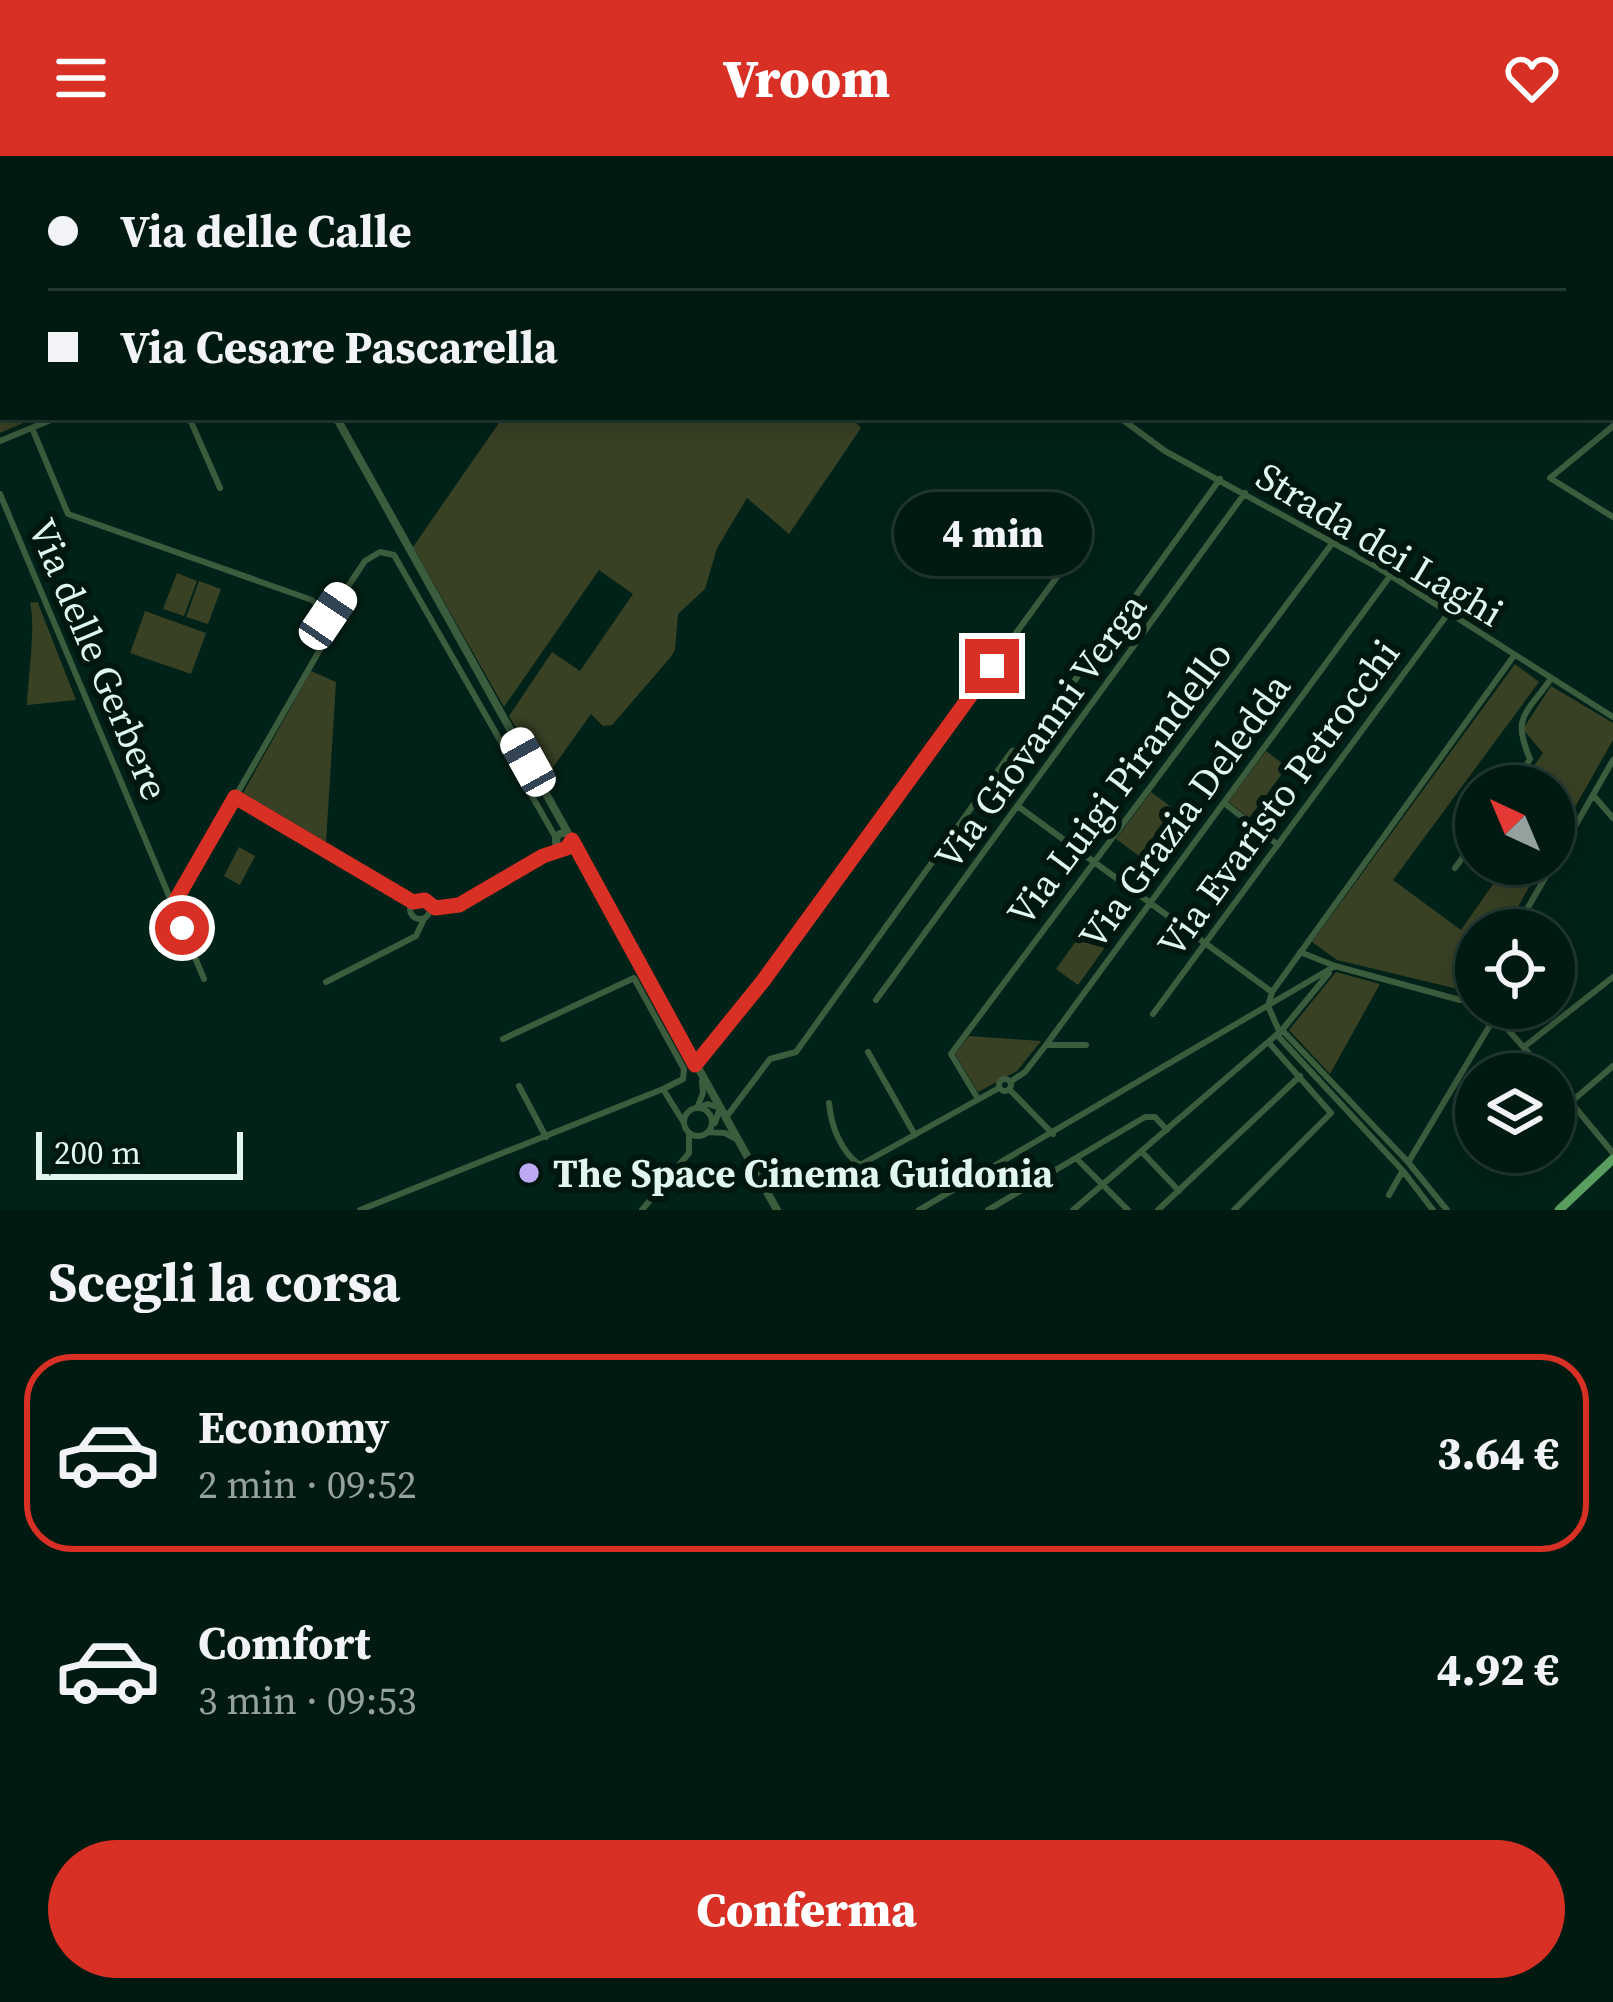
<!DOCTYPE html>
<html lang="it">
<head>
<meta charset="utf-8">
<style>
	:root { --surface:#001a12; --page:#0e2720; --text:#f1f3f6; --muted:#95a19f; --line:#223832; --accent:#d93025 }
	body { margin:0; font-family:"Source Serif 4",serif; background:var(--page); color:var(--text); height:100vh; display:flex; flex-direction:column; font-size:45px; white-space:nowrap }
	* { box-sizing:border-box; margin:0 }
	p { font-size:39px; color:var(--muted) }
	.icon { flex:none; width:66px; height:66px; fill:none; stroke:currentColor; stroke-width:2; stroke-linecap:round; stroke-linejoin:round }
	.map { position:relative; height:1054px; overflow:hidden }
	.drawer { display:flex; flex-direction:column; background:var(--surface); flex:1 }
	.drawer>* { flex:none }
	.hud { position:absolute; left:0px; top:0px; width:1614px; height:264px; box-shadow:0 6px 30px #0003,0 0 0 3px var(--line); display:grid; align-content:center; height:264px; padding:0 48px; background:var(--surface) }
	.needle { width:78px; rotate:316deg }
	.controls { position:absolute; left:1455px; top:609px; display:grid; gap:24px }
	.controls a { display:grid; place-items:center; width:120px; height:120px; border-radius:50%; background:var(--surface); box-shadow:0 6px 30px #0003,0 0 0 3px var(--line); font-size:60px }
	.scale { position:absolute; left:36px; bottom:30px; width:207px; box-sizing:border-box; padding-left:12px; border:6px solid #e2f6ee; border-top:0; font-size:33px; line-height:42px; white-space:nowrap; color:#e2f6ee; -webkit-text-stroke:9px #001710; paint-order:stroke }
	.end { position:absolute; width:54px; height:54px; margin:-27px; border:15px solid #d93025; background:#fff; box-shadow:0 0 0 6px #fff }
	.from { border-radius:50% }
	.bubble { position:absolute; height:84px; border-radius:42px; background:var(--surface); box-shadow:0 6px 30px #0003,0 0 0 3px var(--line); font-size:39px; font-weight:800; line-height:84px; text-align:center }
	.car { position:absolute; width:36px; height:72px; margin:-36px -18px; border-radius:15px; box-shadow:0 0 9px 3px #0007; background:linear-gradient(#fff 24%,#345 0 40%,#fff 0 76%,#345 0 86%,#fff 0) }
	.hud b { display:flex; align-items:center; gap:42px; height:114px; font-size:45px }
	.hud b+b { border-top:3px solid var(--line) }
	.hud i { width:30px; height:30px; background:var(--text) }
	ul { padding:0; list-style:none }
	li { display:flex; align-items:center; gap:36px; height:198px; margin:0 24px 18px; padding:0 24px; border:6px solid transparent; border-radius:48px }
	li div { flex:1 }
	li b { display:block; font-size:45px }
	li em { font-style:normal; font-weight:800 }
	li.on { border-color:var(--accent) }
	li>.icon { width:108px; height:108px; stroke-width:1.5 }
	h2 { padding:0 48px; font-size:54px; line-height:144px }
	.action { display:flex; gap:24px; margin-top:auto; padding:24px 48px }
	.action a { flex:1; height:138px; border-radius:72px; background:var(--accent); color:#fff; font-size:48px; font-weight:800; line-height:138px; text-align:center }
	header { display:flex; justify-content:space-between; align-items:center; height:156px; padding:0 48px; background:var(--accent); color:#fff; font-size:54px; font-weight:800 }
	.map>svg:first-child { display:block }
	.green { fill:#394125 }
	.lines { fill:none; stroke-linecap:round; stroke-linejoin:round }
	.minor { stroke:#3c5c3e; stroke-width:6 }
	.tertiary { stroke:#3c5c3e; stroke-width:8 }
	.primary { stroke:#599e5f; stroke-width:9 }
	.rail-casing { stroke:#6c887f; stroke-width:8 }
	.rail { stroke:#001710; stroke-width:3; stroke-dasharray:9; stroke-linecap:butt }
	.route { stroke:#d93025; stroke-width:15 }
	.poi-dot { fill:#bea9f5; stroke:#001710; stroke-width:4.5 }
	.labels { text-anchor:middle; stroke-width:12; stroke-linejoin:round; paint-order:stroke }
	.street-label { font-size:39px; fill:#e2f6ee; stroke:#001710 }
	.poi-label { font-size:39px; font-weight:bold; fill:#e2f6ee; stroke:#001710; text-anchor:start }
</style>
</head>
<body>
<header><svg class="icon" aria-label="menu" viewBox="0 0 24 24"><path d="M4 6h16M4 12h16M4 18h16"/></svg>Vroom<svg class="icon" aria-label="heart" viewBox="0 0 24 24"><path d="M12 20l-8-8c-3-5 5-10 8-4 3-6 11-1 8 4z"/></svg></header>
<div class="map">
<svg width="1613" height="1054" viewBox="0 0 1613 1054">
	<rect width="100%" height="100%" fill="#002218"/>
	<!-- green -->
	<path class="green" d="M 0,0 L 56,3 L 3,3 L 3,261 L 37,261 L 0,277 Z
		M 503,261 L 851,261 L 861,272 L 789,378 L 747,342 L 717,392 L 705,433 L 678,458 L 675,494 L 670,502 L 612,569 L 603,570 L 591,558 L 546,621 L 509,560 L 552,496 L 580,515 L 633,438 L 599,414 L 504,551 L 413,391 Z
		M 177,417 L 197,425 L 184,460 L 163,453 Z
		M 199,425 L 221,433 L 208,468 L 186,461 Z
		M 38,446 L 38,447 L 76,544 L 27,549 C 28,522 36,470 30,447 Z
		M 145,455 L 206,477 L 191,518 L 130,497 Z
		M 1515,508 L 1539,526 L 1393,724 L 1461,774 L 1507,708 L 1542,708 L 1505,774 L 1476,774 L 1476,826 L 1470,836 L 1337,804 L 1312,786 Z
		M 311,515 L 336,526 L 326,686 L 243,637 Z
		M 1551,530 L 1613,567 L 1613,584 L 1554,688 L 1554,641 L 1560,632 L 1533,611 L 1543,597 L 1523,573 Z
		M 1266,595 L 1287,611 L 1249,662 L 1228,646 Z
		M 1151,636 L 1174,653 L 1139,700 L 1116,683 Z
		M 239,691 L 255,700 L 240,729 L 224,720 Z
		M 1092,763 L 1114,779 L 1078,829 L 1056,813 Z
		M 1336,816 L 1380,828 L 1330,918 L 1289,874 Z
		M 969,880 L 1041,885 L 1017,915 L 978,936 L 955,898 Z"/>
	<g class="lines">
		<!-- minor -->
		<path class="minor" d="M 616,0 L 621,3
			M 1493,0 L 1498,3
			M 1558,0 L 1563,3
			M 696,3 L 697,0
			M 1611,32 L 1613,34
			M 1611,74 L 1613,76
			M 189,261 L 220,332
			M 1119,261 L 1165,295 L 1377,411 L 1613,561
			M 1613,270 L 1550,322 L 1613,361
			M 32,272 L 68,358 L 312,444 L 328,460 L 322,490 L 173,749
			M 0,285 L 58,261
			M 0,338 L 204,823
			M 328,460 L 365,405 L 380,396 L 394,399 L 556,682
			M 1514,630 L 1530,603 C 1512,561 1525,559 1550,524
			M 1593,639 L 1613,662
			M 235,641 L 413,746
			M 1224,647 L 1278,689
			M 1019,651 L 1272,836
			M 1554,707 L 1613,604
			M 1455,712 L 1476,683
			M410 753a10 10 0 1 1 20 0a10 10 0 1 1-20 0Z
			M 430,752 C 471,757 524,708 564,693
			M 1515,774 L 1553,708
			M 1300,796 L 1335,810 L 1460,844 L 1476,842
			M 326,826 L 416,780 L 424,763
			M 876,844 L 1245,337
			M 1489,852 L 1547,918
			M 1153,858 L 1447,459
			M 1283,875 L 1408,1006 L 1447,1054
			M 1280,877 L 1268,850 L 1272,836 L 1513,501
			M 1277,879 L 1403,1015 L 1433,1054
			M 503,883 L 634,822 L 684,913 L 683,923 L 663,933 L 684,967
			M 1048,889 L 1086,889
			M 1524,891 L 1613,821
			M 868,896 L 915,979
			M 695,909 L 766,820 L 1073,399
			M999 929a6 6 0 1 1 12 0a6 6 0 1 1-12 0Z
			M 702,925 L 703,937 L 697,952 L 708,948 L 720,952 L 715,967
			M 1010,926 L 1025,916 L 1046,889 L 1390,420
			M 1554,926 L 1613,997
			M 519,930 L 546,981
			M 1009,933 L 1053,978
			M 978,943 L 951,898 L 1331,389
			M 1571,946 L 1613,910
			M 829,947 C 831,970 841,996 860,1009 L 999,932
			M684 966a14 14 0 1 1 28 0a14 14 0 1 1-28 0Z
			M 727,960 L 770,903 L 796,896 L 1012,595 L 1026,592 L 1220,323
			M 708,976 L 725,977 L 738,984
			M 1142,996 L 1179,1035
			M 1076,1002 L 1128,1054
			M 1409,1005 L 1496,859
			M 1389,1039 L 1402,1016
			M 360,1054 L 663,933
			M 642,1054 L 689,997 L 689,977
			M 919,1054 L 1335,810
			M 988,1054 L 1145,961 L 1155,961 L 1167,974
			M 1073,1054 L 1282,874 L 1329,817
			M 1158,1054 L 1300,920
			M 1234,1054 L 1331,957 L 1270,888"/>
		<!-- tertiary -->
		<path class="tertiary" d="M 60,0 L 64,3
			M 336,261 L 569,679
			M556 685a8 8 0 1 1 16 0a8 8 0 1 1-16 0Z
			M 572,684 L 777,1054"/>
		<!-- primary -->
		<path class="primary" d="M 1559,1054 L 1613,1003"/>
		<!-- rail casing -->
		<g class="rail-casing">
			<path id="rail" d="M 1541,0 L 1545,3
				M 1611,44 L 1613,46"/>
		</g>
		<!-- rail -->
		<use href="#rail" class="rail"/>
	</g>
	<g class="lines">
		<!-- route -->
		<path class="route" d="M 182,772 L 173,749 L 235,641 L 413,746 L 425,744 L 435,752 L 459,749 L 543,700 L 567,692 L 572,684 L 695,909 L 763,825 L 992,510"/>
	</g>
	<!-- markers -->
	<circle class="poi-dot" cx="529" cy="1017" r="12"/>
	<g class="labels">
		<!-- street labels -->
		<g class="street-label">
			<text transform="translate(1380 388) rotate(31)" y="14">Strada dei Laghi</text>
			<text transform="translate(99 503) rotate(67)" y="14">Via delle Gerbere</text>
			<text transform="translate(1040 575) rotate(-54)" y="14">Via Giovanni Verga</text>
			<text transform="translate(1119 627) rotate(-53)" y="14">Via Luigi Pirandello</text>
			<text transform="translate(1278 642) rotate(-54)" y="14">Via Evaristo Petrocchi</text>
			<text transform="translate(1184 655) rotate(-54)" y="14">Via Grazia Deledda</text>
		</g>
		<!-- poi labels -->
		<g class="poi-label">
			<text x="553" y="1031">The Space Cinema Guidonia</text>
		</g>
	</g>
</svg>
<div class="controls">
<a><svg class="needle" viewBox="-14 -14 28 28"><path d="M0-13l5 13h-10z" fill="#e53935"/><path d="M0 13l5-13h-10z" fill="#95a19f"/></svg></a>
<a><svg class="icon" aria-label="locate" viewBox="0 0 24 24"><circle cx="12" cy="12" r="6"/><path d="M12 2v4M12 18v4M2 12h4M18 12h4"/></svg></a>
<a><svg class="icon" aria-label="layers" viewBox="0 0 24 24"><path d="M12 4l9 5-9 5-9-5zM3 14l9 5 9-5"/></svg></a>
</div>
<div class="scale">200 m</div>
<i class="end from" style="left:182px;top:772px"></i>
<i class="end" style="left:992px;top:510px"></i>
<div class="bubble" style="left:894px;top:336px;width:198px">4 min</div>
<i class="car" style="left:328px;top:460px;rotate:34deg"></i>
<i class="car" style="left:528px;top:606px;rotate:331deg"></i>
<div class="hud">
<b><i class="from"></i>Via delle Calle</b>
<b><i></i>Via Cesare Pascarella</b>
</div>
</div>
<section class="drawer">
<h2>Scegli la corsa</h2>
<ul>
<li class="on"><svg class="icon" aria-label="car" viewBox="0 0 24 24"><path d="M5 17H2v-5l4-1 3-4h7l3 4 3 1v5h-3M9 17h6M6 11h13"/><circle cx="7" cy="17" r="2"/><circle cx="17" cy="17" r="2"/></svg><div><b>Economy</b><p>2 min · 09:52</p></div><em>3.64 €</em></li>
<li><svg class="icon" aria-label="car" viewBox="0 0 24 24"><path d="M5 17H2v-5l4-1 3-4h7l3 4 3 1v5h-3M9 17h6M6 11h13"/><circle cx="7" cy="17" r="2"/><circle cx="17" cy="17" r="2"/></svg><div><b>Comfort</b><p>3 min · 09:53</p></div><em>4.92 €</em></li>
</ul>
<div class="action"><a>Conferma</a></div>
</section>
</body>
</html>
